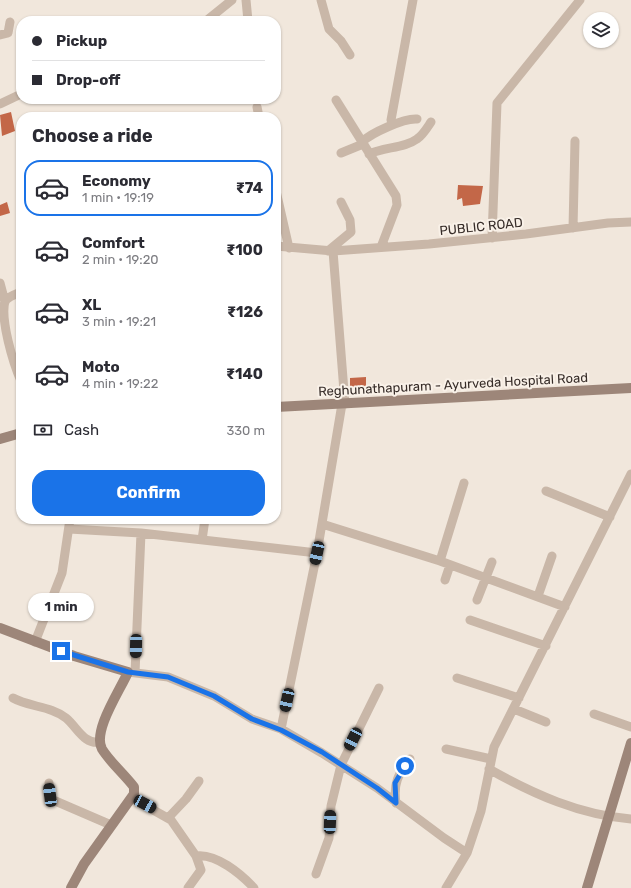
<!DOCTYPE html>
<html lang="en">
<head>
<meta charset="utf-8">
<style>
	:root { --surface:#fff; --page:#f7f7f7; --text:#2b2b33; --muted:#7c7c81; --line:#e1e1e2; --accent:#1a73e8 }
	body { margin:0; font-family:Rubik,sans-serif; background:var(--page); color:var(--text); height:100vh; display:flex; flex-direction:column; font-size:15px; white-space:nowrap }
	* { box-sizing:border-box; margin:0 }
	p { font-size:13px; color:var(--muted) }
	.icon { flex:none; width:22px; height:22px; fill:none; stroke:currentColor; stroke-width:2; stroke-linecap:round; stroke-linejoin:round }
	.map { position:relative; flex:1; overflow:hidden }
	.details { position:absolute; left:16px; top:112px; width:265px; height:412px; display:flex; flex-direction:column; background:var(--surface); border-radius:16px; box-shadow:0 1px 3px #0004 }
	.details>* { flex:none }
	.hud { position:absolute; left:16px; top:16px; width:265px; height:88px; border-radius:16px; box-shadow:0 1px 3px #0004; display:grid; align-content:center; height:88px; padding:0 16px; background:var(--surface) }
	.controls { position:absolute; left:583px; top:12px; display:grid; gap:8px }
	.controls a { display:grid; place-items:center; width:36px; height:36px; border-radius:50%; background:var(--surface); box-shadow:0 1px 3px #0004; font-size:20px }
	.end { position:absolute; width:18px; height:18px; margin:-9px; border:5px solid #1a73e8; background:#fff; box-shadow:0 0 0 2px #fff }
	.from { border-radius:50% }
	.bubble { position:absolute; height:28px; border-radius:14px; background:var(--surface); box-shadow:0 1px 3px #0004; font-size:13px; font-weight:700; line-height:28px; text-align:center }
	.car { position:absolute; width:12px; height:24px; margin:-12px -6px; border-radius:5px; box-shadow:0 0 3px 1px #0007; background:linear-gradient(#222 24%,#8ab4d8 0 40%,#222 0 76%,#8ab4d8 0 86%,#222 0) }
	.hud b { display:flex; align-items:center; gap:14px; height:38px; font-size:15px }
	.hud b+b { border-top:1px solid var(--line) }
	.hud i { width:10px; height:10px; background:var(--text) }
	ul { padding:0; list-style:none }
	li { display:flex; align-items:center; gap:12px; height:56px; margin:0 8px 6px; padding:0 8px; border:2px solid transparent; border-radius:16px }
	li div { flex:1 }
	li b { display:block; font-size:15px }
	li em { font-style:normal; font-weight:700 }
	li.current { border-color:var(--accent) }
	li>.icon { width:36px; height:36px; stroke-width:1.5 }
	h2 { padding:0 16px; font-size:18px; line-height:48px }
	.pay { display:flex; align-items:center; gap:10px; height:44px; padding:0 16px; font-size:15px }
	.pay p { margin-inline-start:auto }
	.primary-button { display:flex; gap:8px; margin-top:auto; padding:8px 16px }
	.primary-button a { flex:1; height:46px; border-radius:16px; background:var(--accent); color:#fff; font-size:16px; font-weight:700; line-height:46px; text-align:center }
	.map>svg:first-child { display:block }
	.building { fill:#c36748 }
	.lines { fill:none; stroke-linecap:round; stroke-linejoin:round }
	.street { stroke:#c9b7a8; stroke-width:9 }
	.secondary { stroke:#9d8679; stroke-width:10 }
	.route { stroke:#1a73e8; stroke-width:5 }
	.labels { text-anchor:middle; stroke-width:4; stroke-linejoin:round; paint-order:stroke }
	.street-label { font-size:13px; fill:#362c28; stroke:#f9f1e8 }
</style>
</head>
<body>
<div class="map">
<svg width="631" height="888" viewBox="0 0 631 888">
	<rect width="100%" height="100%" fill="#f1e7dc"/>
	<!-- building -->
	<path class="building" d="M 11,112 L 15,131 L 2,136 L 0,115 Z
		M 458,185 L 483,186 L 480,204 L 463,206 L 462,198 L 457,200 Z
		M 7,202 L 10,213 L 0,216 L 0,205 Z
		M 366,377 L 366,391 L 350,392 L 350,378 Z"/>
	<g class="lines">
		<!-- street -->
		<path class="street" d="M 246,0 L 248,21
			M 321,0 L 329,29 L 341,41 L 350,55
			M 206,21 L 232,0
			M 0,35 L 8,33 L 10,22
			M 336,100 L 396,196 L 397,205 L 381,247
			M 0,104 L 21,94
			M 257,107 L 259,117
			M 391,120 L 413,0
			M 362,142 C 371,133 404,118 417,119
			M 341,153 L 363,144
			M 369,154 C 384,147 405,148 417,139 C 423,135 427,128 431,122
			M 276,191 L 289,248
			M 573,228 L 575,141
			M 492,238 L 497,103 L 580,0
			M 276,246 L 333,251 L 429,244 L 526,234 L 608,223 L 631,222
			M 328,251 L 351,232 L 350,220 L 341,202
			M 333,251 L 345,404
			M 0,283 L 5,302
			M 21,292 C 16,294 9,296 5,301 C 0,319 13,363 21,381
			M 546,491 L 610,517
			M 322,524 L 440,561 L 565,607
			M 69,529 L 141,533 L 317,553
			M 202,540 L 205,519
			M 440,561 L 464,483
			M 445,580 L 450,565
			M 538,596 L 552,556
			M 477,600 L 492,562
			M 470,620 L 546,646
			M 35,642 L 62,573 L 70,519
			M 128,672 L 168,677 L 214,696 L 252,719 L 281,729 L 322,753 L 377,788 L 444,838 L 467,853 L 446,888
			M 135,673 L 141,533
			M 457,678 L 519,698
			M 13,698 C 29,707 51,706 66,718 C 77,727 84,745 100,742
			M 514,709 L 546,722
			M 594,714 L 631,727
			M 281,729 L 317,553 L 342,404
			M 446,749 L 491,759
			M 489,769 C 533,794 580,815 631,819
			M 49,783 L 50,795 L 53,800 L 111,825
			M 132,798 L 171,820 L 196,856
			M 396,803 C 393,784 398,774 410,759
			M 168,818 L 186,799 L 199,781
			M 467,853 L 481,811 L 494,747 L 631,474
			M 316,874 L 329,838 L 331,806 L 341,765 L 379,688
			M 188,888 L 201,870 L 196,856 C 216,853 241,874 254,888"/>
		<!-- secondary -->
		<path class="secondary" d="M 276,407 L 631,388
			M 0,439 L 21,433
			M 0,628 L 74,656 L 128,672 C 121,689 92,731 102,749 C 110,762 124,774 134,787 L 134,794 L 84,864 L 71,888
			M 587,888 L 631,743"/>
	</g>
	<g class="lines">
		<!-- route -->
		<path class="route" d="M 61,651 L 128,672 L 168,677 L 214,696 L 252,719 L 281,730 L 322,752 L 377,788 L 396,803 L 395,783 L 405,766"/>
	</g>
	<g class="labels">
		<!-- street labels -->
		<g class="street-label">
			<text transform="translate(481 226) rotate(-6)" y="5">PUBLIC ROAD</text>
			<text transform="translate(453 384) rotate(-3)" y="5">Reghunathapuram - Ayurveda Hospital Road</text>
		</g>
	</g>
</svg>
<div class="controls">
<a><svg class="icon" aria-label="layers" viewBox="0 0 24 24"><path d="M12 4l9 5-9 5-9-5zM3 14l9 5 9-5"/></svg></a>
</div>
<i class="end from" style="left:405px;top:766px"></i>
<i class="end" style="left:61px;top:651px"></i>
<div class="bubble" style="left:28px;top:593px;width:66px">1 min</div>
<i class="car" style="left:317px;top:553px;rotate:192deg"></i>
<i class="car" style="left:136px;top:646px;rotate:181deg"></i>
<i class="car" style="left:287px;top:700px;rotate:192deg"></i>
<i class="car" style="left:353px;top:739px;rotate:207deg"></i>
<i class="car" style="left:50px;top:795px;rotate:353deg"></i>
<i class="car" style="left:145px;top:804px;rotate:118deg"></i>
<i class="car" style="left:330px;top:822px;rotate:2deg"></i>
<div class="hud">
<b><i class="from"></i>Pickup</b>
<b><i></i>Drop-off</b>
</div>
<section class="details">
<h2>Choose a ride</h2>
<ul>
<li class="current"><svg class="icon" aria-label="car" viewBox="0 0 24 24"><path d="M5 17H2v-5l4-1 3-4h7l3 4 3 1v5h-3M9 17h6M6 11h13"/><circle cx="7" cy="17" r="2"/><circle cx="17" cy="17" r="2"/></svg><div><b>Economy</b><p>1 min · 19:19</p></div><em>₹74</em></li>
<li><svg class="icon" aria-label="car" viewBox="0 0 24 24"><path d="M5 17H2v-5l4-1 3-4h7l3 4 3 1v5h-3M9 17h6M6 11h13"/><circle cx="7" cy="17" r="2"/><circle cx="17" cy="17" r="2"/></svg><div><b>Comfort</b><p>2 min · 19:20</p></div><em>₹100</em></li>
<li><svg class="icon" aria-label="car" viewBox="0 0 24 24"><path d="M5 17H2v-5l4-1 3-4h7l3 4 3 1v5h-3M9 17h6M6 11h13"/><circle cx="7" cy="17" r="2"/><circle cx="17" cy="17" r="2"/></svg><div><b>XL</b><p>3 min · 19:21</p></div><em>₹126</em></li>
<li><svg class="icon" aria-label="car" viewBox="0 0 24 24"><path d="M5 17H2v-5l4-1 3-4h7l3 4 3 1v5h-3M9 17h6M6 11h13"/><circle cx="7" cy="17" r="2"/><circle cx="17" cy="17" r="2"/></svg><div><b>Moto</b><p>4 min · 19:22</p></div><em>₹140</em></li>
</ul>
<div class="pay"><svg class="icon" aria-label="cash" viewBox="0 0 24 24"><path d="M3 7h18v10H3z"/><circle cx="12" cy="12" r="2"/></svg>Cash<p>330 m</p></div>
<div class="primary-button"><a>Confirm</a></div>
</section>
</div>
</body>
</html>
